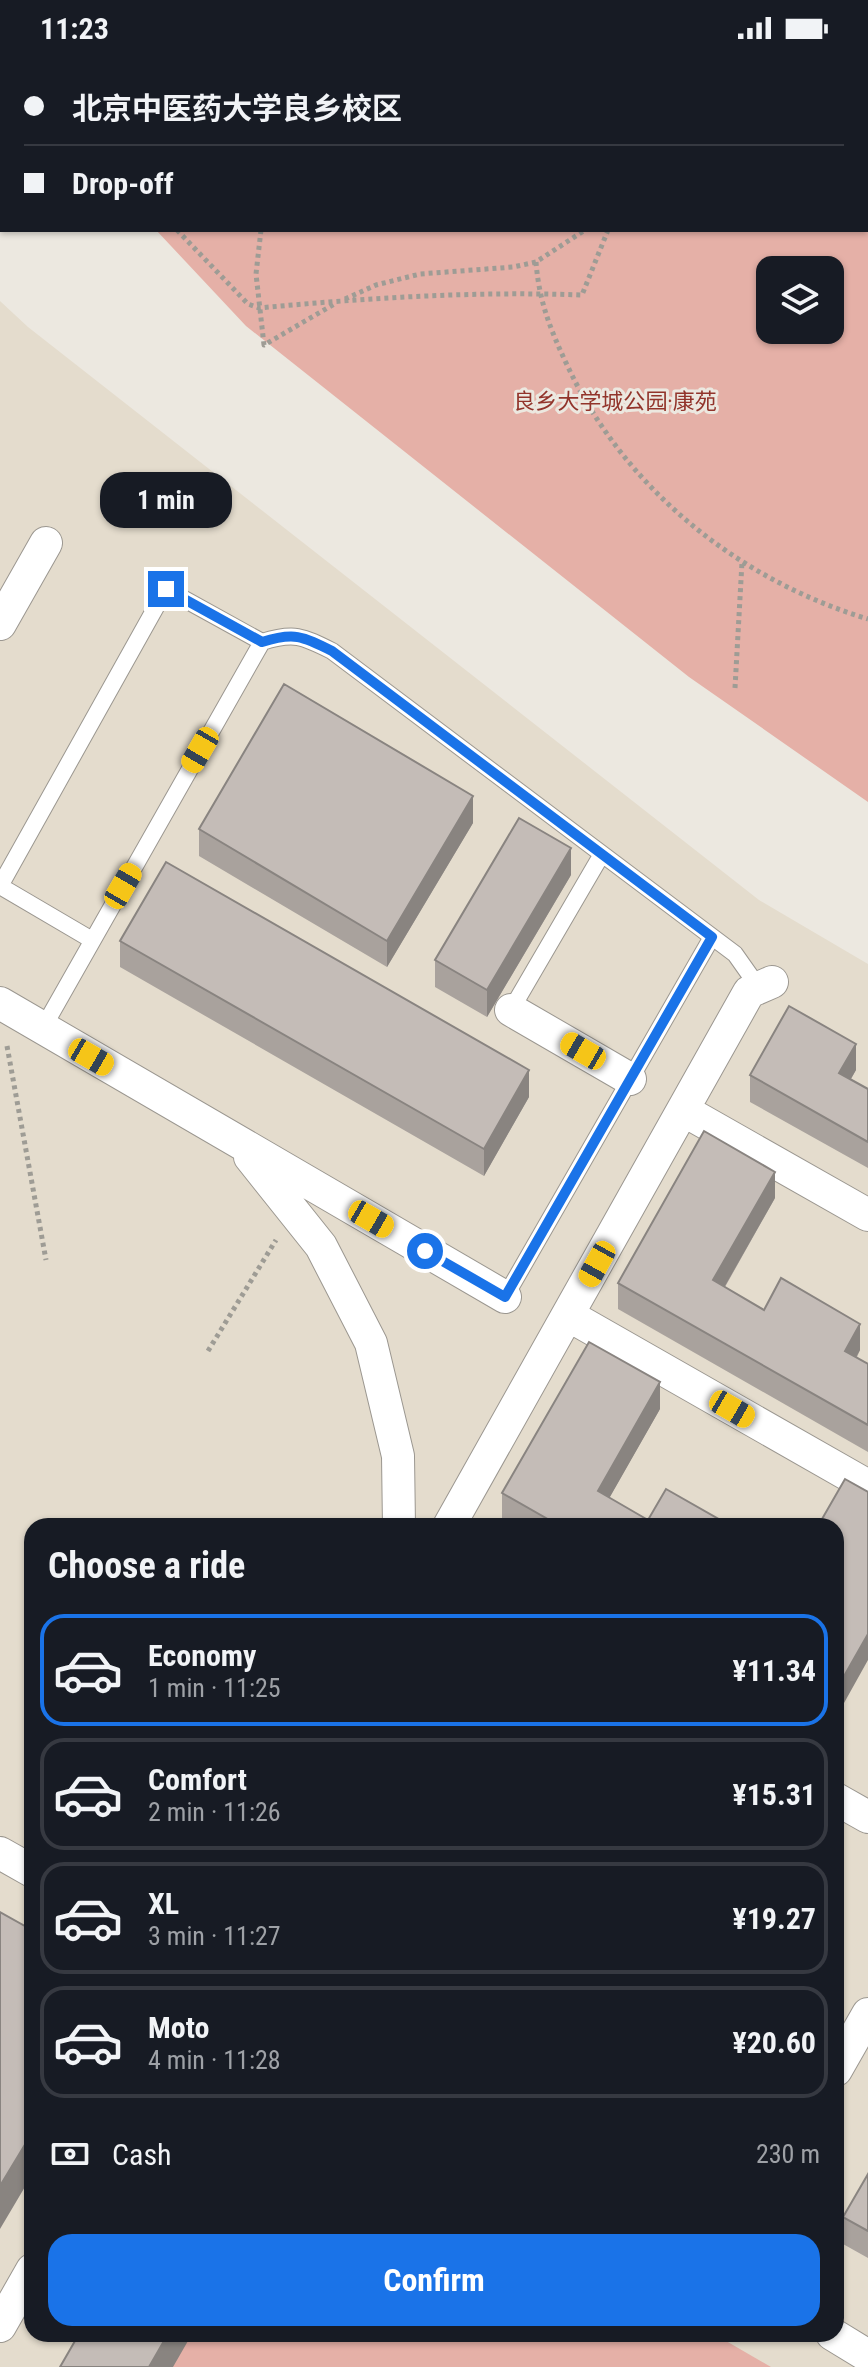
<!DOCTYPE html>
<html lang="en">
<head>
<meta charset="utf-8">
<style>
	:root { --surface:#171b24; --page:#242831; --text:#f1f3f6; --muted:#9ea1a6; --line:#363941; --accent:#1a73e8 }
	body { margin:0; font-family:"Roboto Condensed","Noto Sans SC",sans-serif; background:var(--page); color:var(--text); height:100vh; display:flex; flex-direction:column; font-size:30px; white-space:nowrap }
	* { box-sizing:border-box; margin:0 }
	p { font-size:26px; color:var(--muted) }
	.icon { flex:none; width:44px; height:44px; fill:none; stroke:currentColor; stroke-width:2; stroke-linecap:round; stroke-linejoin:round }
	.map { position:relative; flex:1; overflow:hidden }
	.drawer { position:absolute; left:24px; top:1462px; width:820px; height:824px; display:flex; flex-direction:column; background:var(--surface); border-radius:24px; box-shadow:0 2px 6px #0004 }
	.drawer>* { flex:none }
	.guide { position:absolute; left:0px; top:0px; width:868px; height:176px; box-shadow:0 2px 6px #0004; display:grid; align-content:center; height:176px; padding:0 24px; background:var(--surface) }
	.buttons { position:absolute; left:756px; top:200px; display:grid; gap:16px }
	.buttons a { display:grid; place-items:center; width:88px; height:88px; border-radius:16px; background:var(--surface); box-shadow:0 2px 6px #0004; font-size:40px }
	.end { position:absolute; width:36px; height:36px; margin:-18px; border:10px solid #1a73e8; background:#fff; box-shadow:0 0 0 4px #fff }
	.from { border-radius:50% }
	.bubble { position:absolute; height:56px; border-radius:24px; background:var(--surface); box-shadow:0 2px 6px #0004; font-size:26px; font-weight:700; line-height:56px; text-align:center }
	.car { position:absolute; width:24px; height:48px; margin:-24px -12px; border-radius:10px; box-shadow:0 0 6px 2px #0007; background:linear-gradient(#f5c518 24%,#345 0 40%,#f5c518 0 76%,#345 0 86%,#f5c518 0) }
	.guide b { display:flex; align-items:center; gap:28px; height:76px; font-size:30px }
	.guide b+b { border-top:2px solid var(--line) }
	.guide i { width:20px; height:20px; background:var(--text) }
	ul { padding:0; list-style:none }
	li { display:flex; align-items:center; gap:24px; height:112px; margin:0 16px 12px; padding:0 8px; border:4px solid var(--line); border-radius:24px }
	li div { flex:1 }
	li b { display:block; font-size:30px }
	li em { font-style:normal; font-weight:700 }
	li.selected { border-color:var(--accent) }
	li>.icon { width:72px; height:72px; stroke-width:1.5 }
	h2 { padding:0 24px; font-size:36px; line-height:96px }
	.pay { display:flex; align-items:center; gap:20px; height:88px; padding:0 24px; font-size:30px }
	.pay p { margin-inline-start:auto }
	.cta { display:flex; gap:16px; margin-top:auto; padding:16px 24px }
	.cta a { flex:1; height:92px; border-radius:24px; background:var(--accent); color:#fff; font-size:32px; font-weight:700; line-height:92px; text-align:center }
	.status { display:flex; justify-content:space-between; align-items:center; height:56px; padding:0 40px; background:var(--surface); direction:ltr }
	.status svg { height:22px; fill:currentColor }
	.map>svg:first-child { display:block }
	.built { fill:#e4dccd; fill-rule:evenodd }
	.green { fill:#e5b0a7; fill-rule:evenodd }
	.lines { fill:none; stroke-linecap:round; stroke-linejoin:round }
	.service-casing { stroke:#9b9790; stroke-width:18 }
	.minor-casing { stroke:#9b9790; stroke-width:34 }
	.path { stroke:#9e9c95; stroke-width:5; stroke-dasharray:4 4; stroke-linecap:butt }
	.service { stroke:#fff; stroke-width:16 }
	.minor { stroke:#fff; stroke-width:32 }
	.wall { fill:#a9a29d }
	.shaded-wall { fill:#898480 }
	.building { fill:#c4bcb7; stroke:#898480; stroke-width:2 }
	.route { stroke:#1a73e8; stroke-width:10 }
	.labels { text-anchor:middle; stroke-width:6; stroke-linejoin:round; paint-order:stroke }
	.park-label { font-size:22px; fill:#92342b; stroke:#ece8e0 }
</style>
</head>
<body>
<div class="status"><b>11:23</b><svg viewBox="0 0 49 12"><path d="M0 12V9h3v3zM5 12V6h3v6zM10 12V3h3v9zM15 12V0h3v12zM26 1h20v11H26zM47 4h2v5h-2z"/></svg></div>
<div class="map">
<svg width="868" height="2311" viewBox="0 0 868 2311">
	<rect width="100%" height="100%" fill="#ece8e0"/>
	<!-- built -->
	<path class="built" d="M 0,245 L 28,271 L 759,844 L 868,908 L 868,2311 L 0,2311 ZM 32,1470 L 836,1470 L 836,2278 L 32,2278 Z"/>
	<!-- green -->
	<path class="green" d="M 0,0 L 868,0 L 868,746 L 689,621 L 246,270 L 156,174 L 866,174 L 866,2 L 2,2 L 2,8 ZM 770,214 L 830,214 L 830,274 L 770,274 Z
		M 93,2278 L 714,2278 L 771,2311 L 73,2311 Z"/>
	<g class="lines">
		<!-- service casing -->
		<g class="service-casing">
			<path id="service" d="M 92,884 L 0,830 L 166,533 L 262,586
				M 511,954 L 602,798
				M 43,972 L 262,586 C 294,576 302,580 332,595 L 735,898 L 759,932
				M 505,1241 L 712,881"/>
		</g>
		<!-- minor casing -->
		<g class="minor-casing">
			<path id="minor" d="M 0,568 L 46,487
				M 0,947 L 505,1241
				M 511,954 L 630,1023
				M 683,1054 L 868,1159
				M 250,1101 L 321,1190 L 371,1287 L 398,1400 L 399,1470
				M 568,1259 L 868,1430
				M 449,1470 L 749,936 L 772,926
				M 836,1743 L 868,1761
				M 0,1797 L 32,1815
				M 836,2014 L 868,1958
				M 0,2270 L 32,2214
				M 832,2278 L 868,2300"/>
		</g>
		<!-- path -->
		<path class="path" d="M 16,0 L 17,2
			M 101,0 L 105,2
			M 371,2 L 371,0
			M 669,2 L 670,0
			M 688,2 L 689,0
			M 177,174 L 248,248 L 259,252 C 366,242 475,235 582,239 L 608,174
			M 261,174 L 256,218 L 264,289 L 336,247
			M 536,206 C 539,246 551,275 568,311 C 626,434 739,524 868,563
			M 345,243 L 376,229 L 420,218 L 513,211 L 536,206 L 585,174
			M 735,632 L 742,506
			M 7,990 L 46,1204
			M 208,1295 L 276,1184"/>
		<!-- service -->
		<use href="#service" class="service"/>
		<!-- minor -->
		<use href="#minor" class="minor"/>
	</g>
	<!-- wall -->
	<path class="wall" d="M 473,767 L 387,911 L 199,800 L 199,773 Z
		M 571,819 L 487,961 L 435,931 L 435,904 Z
		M 120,885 L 529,1041 L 484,1120 L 120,911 Z
		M 856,1014 L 851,1023 L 868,1033 L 868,1112 L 750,1046 L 750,1019 Z
		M 775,1142 L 725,1231 L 764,1254 L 860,1294 L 857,1301 L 868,1308 L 868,1396 L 618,1253 L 618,1227 Z
		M 660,1353 L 609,1442 L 648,1464 L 731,1470 L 513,1470 L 502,1464 L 502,1437 Z
		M 868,1436 L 839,1656 L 836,1654 L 836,1470 Z
		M 868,2118 L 868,2202 L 843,2188 L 843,2161 Z"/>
	<!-- shaded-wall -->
	<path class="shaded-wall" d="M 473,740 L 473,767 L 387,911 L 387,885 Z
		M 571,792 L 571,819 L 487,961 L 487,934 Z
		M 856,988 L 856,1014 L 839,1043 L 839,1017 Z
		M 529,1014 L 529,1041 L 484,1120 L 484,1093 Z
		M 775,1116 L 775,1142 L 713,1251 L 713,1224 Z
		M 860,1268 L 860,1294 L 845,1321 L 845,1295 Z
		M 660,1326 L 660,1353 L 598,1462 L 598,1435 Z
		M 868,1578 L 868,1604 L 839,1656 L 839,1629 Z
		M 32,2077 L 32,2119 L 0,2173 L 0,2130 Z
		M 168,2278 L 192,2278 L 173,2311 L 149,2311 Z"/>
	<!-- building -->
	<path class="building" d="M 284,628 L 473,740 L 387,885 L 199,773 Z
		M 519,762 L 571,792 L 487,934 L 435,904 Z
		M 166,806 L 529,1014 L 484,1093 L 120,885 Z
		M 789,950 L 856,988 L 839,1017 L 868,1033 L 868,1086 L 750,1019 Z
		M 704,1075 L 775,1116 L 713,1224 L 764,1254 L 781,1222 L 860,1268 L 845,1295 L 868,1308 L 868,1369 L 618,1227 Z
		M 589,1286 L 660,1326 L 598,1435 L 648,1464 L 666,1433 L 731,1470 L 560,1470 L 502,1437 Z
		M 845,1423 L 868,1436 L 868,1578 L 839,1629 L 836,1627 L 836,1470 L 818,1470 Z
		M 0,1856 L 32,1874 L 32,2077 L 0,2130 Z
		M 868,2118 L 868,2175 L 843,2161 Z
		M 79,2278 L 168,2278 L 149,2311 L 60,2311 Z"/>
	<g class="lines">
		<!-- route -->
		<path class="route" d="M 166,533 L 262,586 C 294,576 302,580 332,595 L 712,881 L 505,1241 L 425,1195"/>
	</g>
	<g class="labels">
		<!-- park labels -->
		<g class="park-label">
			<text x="615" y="353">良乡大学城公园·康苑</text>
		</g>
	</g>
</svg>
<div class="buttons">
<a><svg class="icon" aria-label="layers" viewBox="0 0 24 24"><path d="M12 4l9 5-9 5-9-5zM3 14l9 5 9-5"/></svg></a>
</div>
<i class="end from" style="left:425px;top:1195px"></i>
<i class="end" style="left:166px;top:533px"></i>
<div class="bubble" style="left:100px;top:416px;width:132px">1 min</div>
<i class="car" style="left:200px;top:694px;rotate:210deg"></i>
<i class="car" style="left:123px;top:830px;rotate:30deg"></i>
<i class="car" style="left:583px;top:995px;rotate:300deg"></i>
<i class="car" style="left:91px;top:1001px;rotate:120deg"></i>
<i class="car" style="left:371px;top:1163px;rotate:120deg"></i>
<i class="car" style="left:597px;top:1208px;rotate:209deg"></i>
<i class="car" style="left:732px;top:1353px;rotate:120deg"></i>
<div class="guide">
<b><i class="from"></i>北京中医药大学良乡校区</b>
<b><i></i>Drop-off</b>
</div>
<section class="drawer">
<h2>Choose a ride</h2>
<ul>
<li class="selected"><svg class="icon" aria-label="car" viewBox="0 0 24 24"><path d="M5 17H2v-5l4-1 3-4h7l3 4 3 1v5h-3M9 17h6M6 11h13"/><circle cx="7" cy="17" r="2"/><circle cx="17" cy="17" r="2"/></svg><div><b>Economy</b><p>1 min · 11:25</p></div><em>¥11.34</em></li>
<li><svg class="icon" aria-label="car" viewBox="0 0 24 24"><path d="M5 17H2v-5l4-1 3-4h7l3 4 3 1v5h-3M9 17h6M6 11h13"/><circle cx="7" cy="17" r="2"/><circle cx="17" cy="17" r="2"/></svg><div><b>Comfort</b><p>2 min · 11:26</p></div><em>¥15.31</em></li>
<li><svg class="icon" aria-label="car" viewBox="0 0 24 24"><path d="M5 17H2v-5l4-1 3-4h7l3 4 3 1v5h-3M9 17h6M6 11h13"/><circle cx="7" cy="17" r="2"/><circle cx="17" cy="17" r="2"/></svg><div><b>XL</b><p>3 min · 11:27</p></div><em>¥19.27</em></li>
<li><svg class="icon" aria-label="car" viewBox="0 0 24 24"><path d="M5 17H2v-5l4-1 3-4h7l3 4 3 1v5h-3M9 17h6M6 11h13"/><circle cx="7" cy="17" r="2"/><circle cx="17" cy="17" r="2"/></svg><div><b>Moto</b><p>4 min · 11:28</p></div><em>¥20.60</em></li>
</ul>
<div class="pay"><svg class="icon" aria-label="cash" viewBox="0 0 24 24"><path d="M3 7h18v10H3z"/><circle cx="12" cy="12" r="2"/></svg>Cash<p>230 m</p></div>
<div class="cta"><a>Confirm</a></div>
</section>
</div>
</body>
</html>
